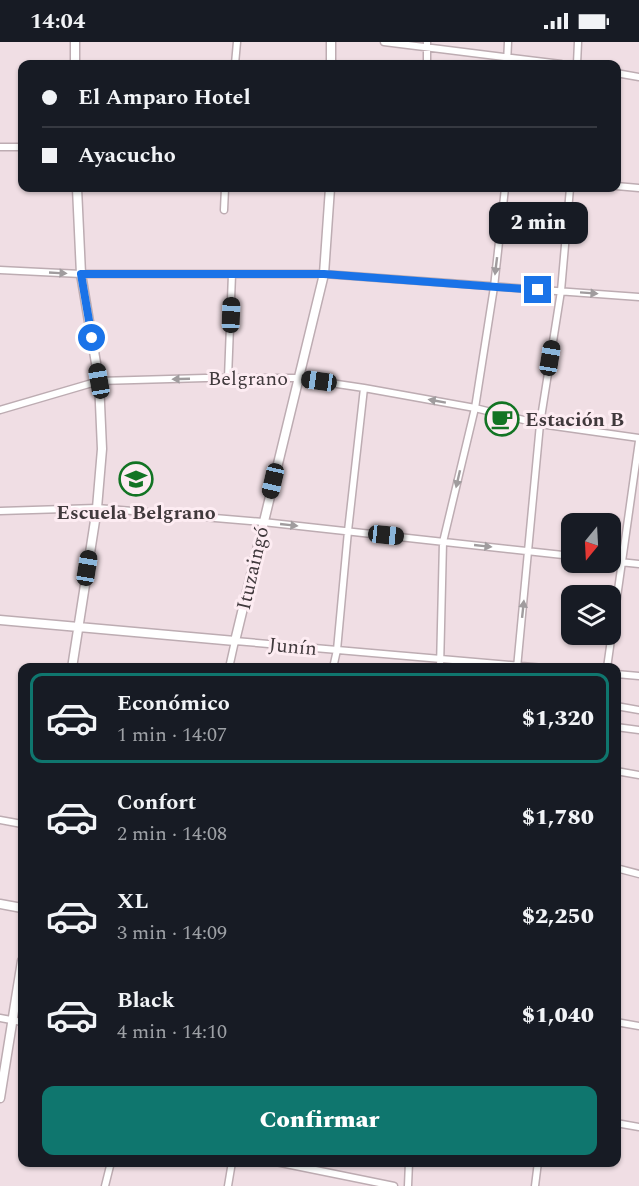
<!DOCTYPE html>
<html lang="es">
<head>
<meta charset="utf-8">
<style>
	:root { --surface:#171b24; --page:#242831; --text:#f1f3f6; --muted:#9ea1a6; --line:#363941; --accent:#0f766e }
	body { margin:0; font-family:Spectral,serif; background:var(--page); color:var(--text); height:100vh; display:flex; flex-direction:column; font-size:22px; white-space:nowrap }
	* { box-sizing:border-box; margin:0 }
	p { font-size:20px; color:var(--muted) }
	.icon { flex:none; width:33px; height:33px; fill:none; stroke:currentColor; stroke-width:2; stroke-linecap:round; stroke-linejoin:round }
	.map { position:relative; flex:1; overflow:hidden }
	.drawer { position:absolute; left:18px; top:621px; width:603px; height:504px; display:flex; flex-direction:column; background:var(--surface); border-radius:12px; box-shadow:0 2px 4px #0004 }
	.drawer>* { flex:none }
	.top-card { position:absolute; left:18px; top:18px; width:603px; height:132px; border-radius:12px; box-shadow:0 2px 4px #0004; display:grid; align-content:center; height:132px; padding:0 24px; background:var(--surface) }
	.needle { width:39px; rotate:198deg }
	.fabs { position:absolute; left:561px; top:471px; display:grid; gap:12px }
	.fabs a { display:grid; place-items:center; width:60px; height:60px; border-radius:12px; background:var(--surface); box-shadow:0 2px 4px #0004; font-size:30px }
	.end { position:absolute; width:27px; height:27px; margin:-14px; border:8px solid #1a73e8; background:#fff; box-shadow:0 0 0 3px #fff }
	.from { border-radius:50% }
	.bubble { position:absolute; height:42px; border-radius:12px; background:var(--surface); box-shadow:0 2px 4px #0004; font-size:20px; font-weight:800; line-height:42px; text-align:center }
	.car { position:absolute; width:18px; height:36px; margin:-18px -9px; border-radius:8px; box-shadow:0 0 4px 2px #0007; background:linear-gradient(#222 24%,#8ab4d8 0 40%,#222 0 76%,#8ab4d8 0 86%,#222 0) }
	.top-card b { display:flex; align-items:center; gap:21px; height:57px; font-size:22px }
	.top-card b+b { border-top:2px solid var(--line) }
	.top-card i { width:15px; height:15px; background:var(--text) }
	ul { padding:10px 0 0; list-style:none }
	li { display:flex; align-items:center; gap:18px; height:90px; margin:0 12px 9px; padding:0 12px; border:3px solid transparent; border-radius:12px }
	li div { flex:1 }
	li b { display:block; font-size:22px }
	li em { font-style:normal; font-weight:800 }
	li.on { border-color:var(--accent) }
	li>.icon { width:54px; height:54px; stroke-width:1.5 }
	.primary-button { display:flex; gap:12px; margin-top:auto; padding:12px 24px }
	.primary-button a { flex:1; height:69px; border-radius:12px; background:var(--accent); color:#fff; font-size:24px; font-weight:800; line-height:69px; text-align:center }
	.status { display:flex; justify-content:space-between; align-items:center; height:42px; padding:0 30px; background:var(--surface); direction:ltr }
	.status svg { height:16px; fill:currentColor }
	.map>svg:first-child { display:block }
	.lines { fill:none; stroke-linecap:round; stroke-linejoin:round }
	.street-casing { stroke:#bdacb2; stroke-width:9 }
	.secondary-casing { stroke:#bdacb2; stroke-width:11 }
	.street { stroke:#fff; stroke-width:6 }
	.secondary { stroke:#fff; stroke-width:8 }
	.oneway { fill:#a09c9e }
	.route { stroke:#1a73e8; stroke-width:8 }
	.labels { text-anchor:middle; stroke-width:6; stroke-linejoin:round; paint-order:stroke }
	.street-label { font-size:20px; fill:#40393c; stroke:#fdecf2 }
	.poi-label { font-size:20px; font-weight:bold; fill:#40393c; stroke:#fdecf2; text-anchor:start }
</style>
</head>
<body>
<div class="status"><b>14:04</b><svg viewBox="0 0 49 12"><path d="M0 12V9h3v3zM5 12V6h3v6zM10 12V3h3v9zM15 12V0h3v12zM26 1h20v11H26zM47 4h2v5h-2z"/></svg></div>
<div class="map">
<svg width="639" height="1144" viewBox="0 0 639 1144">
	<rect width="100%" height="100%" fill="#f0dee4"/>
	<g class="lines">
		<!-- street casing -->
		<g class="street-casing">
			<path id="street" d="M 384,0 L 561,22
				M 427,0 L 427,22
				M 235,22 L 237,0
				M 507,22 L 508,0
				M 577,22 L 578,0
				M 616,31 L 639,35
				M 0,105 L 22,105
				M 616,144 L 639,146
				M 224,168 L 225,146
				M 0,228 L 81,232 L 324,232 L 639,255
				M 228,336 L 232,232
				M 0,368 L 99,339 L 205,336 L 297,336 L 364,346 L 475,366 L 540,382 L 639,396
				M 0,469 L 97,466 L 263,480 L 572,514
				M 610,519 L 639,522
				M 229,626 L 235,599 L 544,626
				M 333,626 L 337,608 L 348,489 L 364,346
				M 440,626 L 443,500 L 475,366 L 494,245 L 505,146
				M 517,626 L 540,382 L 561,249 L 570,146
				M 607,626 L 639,399
				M 616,632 L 639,634
				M 616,664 L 639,668
				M 616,685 L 639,688
				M 616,729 L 639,733
				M 0,778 L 22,782
				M 616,826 L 639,832
				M 0,976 L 22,980
				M 616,980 L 639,984
				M 616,1081 L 639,1085
				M 276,1120 L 394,1144
				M 105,1144 L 111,1120
				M 228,1144 L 232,1120
				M 408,1144 L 409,1120
				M 535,1144 L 538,1120"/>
		</g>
		<!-- secondary casing -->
		<g class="secondary-casing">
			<path id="secondary" d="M 75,0 L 75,22
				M 331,0 L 331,22
				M 0,578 L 235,599 L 324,232 L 330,146
				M 72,626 L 97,466 L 102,407 L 99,339 L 81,232 L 77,146
				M 0,862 L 22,866
				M 0,1056 L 22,919"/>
		</g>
		<!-- street -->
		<use href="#street" class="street"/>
		<!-- secondary -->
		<use href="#secondary" class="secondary"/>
	</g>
	<!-- one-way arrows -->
	<defs><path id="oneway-solid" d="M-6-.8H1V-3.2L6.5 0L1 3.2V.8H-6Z" transform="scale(1.5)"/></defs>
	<g class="oneway">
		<use href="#oneway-solid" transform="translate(496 224) rotate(97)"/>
		<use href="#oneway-solid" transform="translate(58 231) rotate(3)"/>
		<use href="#oneway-solid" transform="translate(589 251) rotate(4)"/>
		<use href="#oneway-solid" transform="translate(181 337) rotate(178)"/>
		<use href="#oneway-solid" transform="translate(437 359) rotate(-170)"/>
		<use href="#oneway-solid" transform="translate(458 437) rotate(103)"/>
		<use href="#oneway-solid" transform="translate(289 483) rotate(6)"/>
		<use href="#oneway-solid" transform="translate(483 504) rotate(6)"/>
		<use href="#oneway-solid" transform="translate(523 567) rotate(-84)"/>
	</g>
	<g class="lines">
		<!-- route -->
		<path class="route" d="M 92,296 L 81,232 L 324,232 L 538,248"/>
	</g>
	<!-- icons -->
	<defs>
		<g id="cafe-ring" transform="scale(1.725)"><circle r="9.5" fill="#fdecf2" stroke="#137424" stroke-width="1.5"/><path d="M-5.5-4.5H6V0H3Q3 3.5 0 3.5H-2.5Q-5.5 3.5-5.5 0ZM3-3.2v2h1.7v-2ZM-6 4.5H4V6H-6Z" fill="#137424"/></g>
		<g id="school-ring" transform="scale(1.725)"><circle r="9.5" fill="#fdecf2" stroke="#137424" stroke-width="1.5"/><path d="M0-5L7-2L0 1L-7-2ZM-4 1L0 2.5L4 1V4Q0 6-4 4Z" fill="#137424"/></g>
	</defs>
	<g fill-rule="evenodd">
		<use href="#cafe-ring" x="502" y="377"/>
		<use href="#school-ring" x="136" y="437"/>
	</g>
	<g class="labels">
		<!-- street labels -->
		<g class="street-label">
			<text x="248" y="343">Belgrano</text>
			<text transform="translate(252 526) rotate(-77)" y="7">Ituzaingó</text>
			<text transform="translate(293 604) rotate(5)" y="7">Junín</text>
		</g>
		<!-- poi labels -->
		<g class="poi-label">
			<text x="525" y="384">Estación B</text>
			<text x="136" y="477" text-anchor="middle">Escuela Belgrano</text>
		</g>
	</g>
</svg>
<div class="fabs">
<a><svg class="needle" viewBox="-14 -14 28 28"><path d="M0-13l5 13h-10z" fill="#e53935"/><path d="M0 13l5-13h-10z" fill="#9ea1a6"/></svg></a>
<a><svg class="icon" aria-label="layers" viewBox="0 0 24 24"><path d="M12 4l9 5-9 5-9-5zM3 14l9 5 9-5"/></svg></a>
</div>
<i class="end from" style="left:92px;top:296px"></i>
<i class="end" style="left:538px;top:248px"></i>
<div class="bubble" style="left:489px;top:160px;width:99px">2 min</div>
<i class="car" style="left:231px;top:273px;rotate:2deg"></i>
<i class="car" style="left:550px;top:316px;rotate:9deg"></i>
<i class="car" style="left:99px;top:339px;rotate:350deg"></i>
<i class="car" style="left:319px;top:339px;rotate:278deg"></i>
<i class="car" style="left:273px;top:439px;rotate:193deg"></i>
<i class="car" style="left:386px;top:493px;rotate:96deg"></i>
<i class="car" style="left:87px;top:526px;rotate:9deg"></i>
<div class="top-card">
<b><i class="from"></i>El Amparo Hotel</b>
<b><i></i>Ayacucho</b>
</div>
<section class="drawer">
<ul>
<li class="on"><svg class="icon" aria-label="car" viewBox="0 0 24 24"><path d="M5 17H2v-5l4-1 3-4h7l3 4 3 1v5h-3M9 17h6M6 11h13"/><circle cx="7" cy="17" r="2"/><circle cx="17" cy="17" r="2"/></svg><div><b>Económico</b><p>1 min · 14:07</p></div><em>$1,320</em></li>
<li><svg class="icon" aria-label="car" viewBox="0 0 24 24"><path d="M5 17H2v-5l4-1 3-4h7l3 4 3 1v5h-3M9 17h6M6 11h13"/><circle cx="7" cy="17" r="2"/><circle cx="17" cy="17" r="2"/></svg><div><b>Confort</b><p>2 min · 14:08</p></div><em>$1,780</em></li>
<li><svg class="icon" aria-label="car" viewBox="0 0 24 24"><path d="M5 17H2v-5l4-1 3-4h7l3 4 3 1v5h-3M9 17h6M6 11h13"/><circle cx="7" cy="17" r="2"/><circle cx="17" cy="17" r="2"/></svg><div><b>XL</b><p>3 min · 14:09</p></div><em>$2,250</em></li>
<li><svg class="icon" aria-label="car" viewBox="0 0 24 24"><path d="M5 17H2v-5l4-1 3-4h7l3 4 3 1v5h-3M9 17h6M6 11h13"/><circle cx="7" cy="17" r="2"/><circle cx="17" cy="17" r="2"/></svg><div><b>Black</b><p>4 min · 14:10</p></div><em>$1,040</em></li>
</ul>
<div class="primary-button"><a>Confirmar</a></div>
</section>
</div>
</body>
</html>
